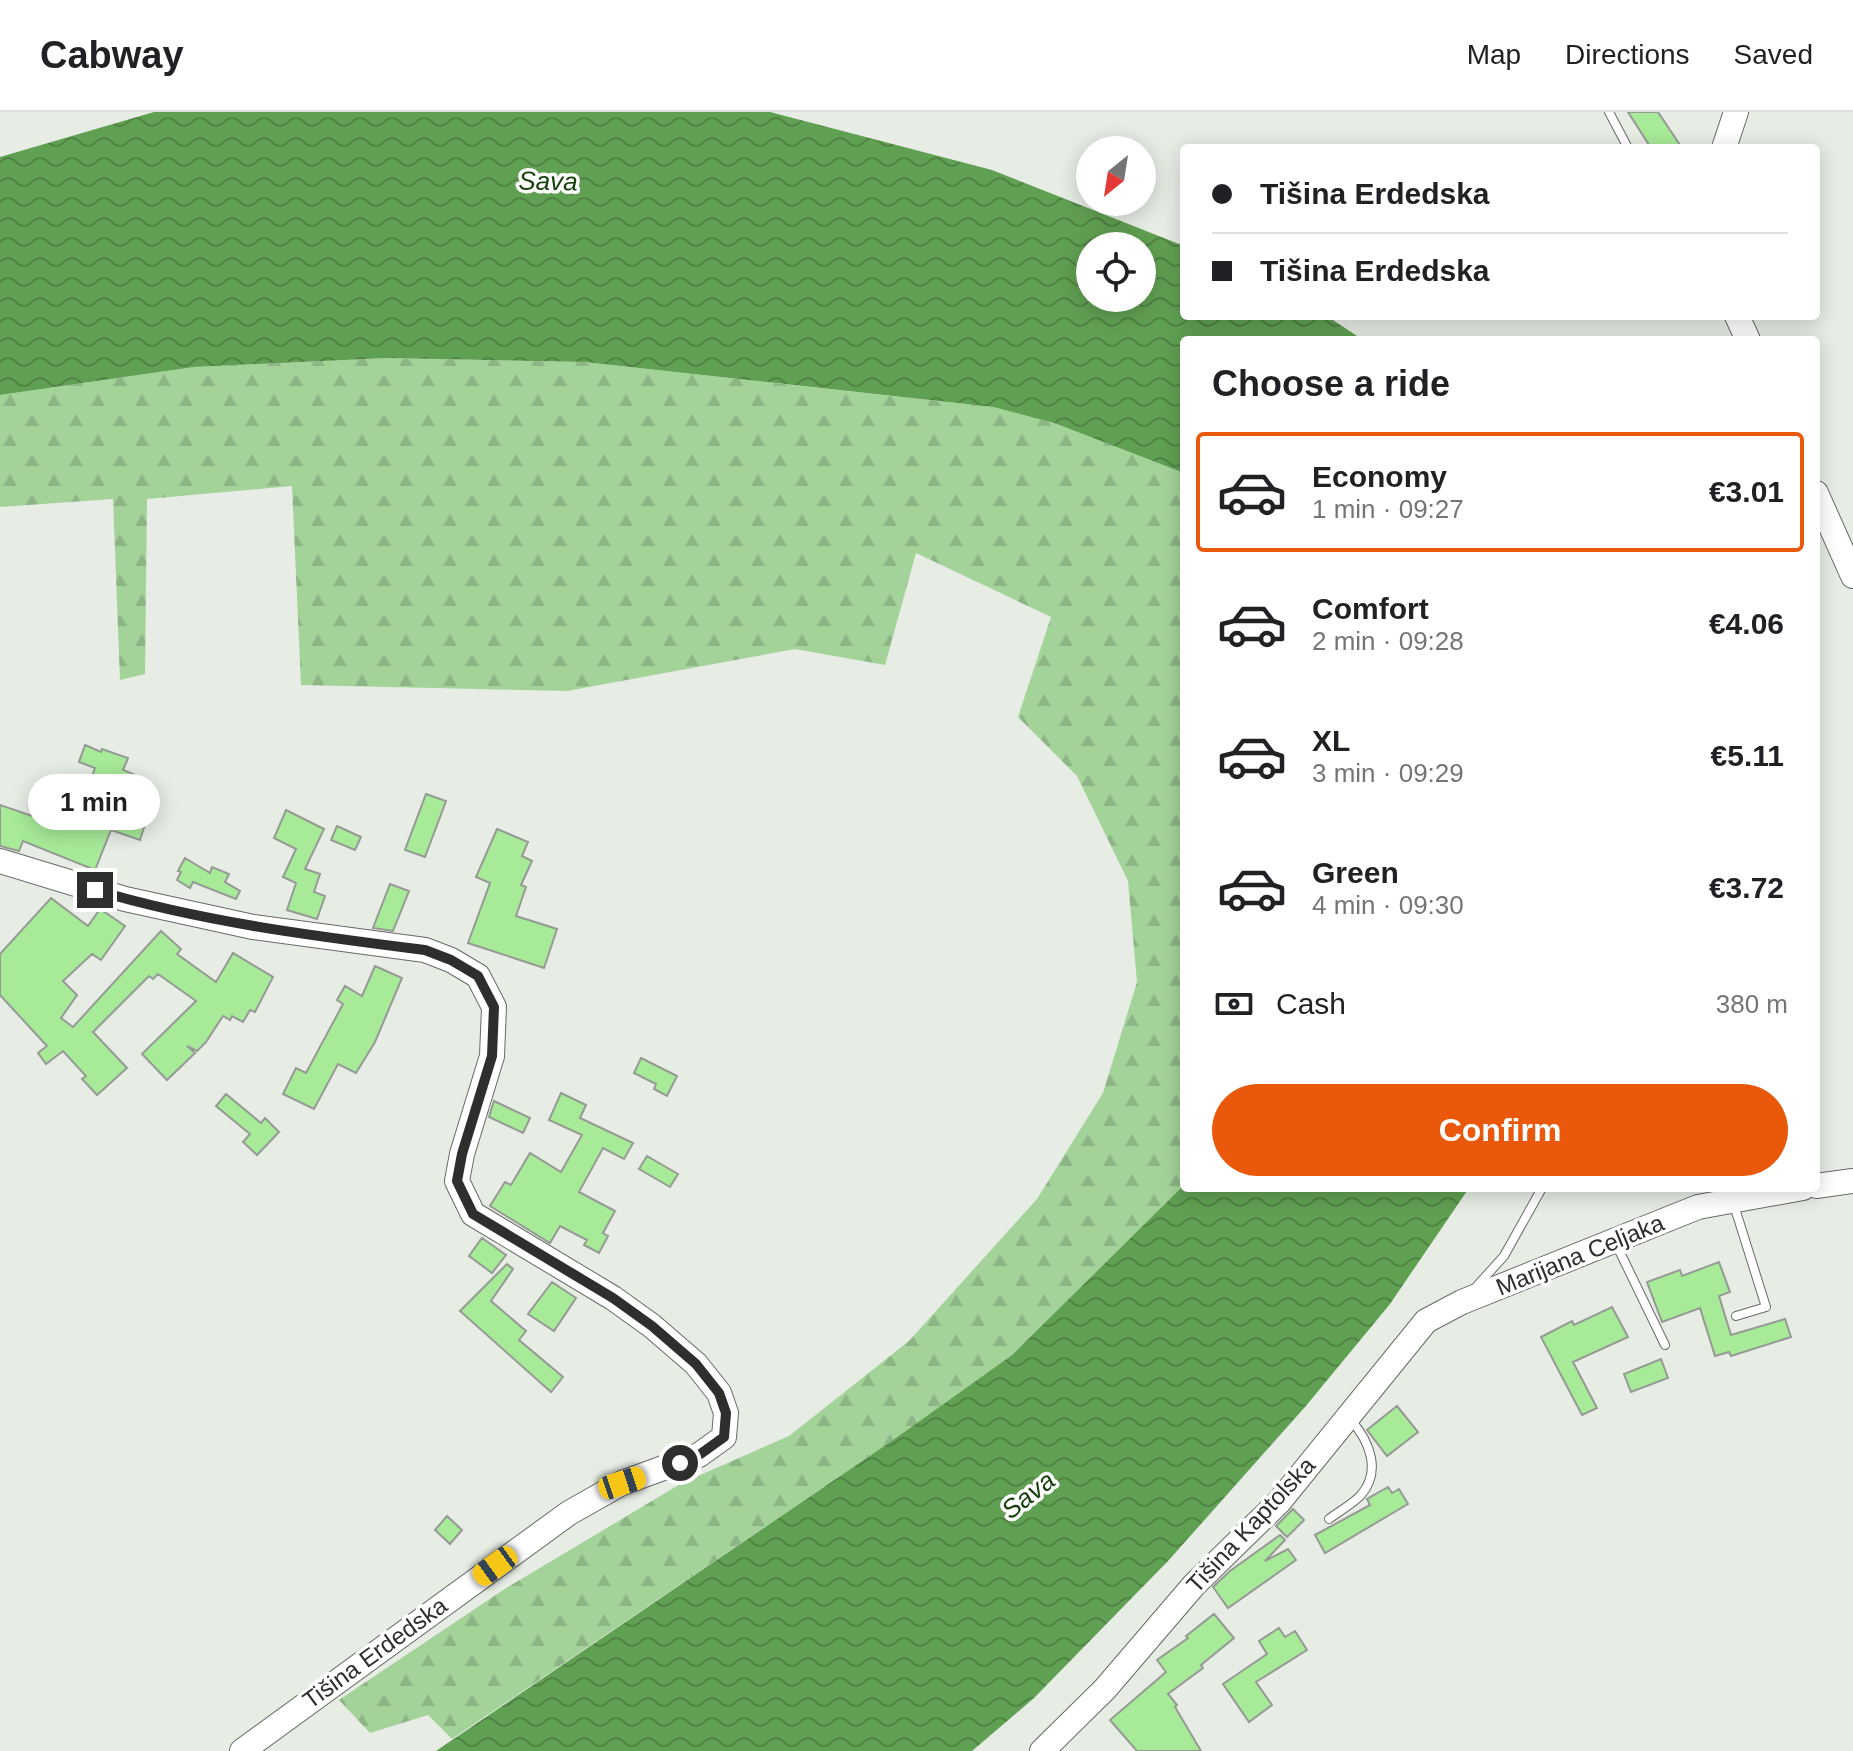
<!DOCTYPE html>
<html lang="en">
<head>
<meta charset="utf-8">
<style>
	:root { --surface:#fff; --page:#f6f6f6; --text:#202124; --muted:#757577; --line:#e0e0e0; --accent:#ea580c }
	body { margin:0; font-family:Arial,sans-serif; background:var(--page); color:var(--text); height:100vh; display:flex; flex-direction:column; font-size:30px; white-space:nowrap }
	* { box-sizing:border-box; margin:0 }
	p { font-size:26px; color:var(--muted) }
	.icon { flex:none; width:44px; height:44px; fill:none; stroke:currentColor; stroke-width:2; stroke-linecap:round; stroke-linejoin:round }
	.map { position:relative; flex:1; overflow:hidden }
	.panel { position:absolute; left:1180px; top:224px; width:640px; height:856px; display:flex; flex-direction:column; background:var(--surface); border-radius:8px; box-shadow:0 4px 20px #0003 }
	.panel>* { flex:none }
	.hud { position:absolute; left:1180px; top:32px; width:640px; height:176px; border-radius:8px; box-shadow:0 4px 20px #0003; display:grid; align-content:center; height:176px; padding:0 32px; background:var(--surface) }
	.needle { width:52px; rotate:210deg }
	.buttons { position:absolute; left:1076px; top:24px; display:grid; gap:16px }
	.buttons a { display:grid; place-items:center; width:80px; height:80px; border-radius:50%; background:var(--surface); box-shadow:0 4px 20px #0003; font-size:40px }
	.end { position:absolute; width:36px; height:36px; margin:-18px; border:10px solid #2d2f2c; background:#fff; box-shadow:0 0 0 4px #fff }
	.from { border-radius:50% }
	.bubble { position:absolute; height:56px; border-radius:28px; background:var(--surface); box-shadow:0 4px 20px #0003; font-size:26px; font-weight:600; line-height:56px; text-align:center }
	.car { position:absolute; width:24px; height:48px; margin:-24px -12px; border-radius:10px; box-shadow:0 0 6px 2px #0007; background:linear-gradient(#f5c518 24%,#345 0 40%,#f5c518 0 76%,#345 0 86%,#f5c518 0) }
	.hud b { display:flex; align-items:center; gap:28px; height:76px; font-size:30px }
	.hud b+b { border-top:2px solid var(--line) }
	.hud i { width:20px; height:20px; background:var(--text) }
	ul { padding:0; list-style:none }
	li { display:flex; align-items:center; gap:24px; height:120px; margin:0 16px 12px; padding:0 16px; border:4px solid transparent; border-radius:8px }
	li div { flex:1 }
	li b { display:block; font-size:30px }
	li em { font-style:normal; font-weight:600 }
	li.active { border-color:var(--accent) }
	li>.icon { width:72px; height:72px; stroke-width:1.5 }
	h2 { padding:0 32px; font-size:36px; line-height:96px }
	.pay { display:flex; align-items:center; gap:20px; height:88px; padding:0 32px; font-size:30px }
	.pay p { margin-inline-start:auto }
	.cta { display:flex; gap:16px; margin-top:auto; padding:16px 32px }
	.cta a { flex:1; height:92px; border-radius:48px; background:var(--accent); color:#fff; font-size:32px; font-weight:600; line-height:92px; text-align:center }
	header { display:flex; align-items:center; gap:48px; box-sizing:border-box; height:112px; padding:0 40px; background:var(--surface); border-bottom:2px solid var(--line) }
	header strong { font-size:38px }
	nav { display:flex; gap:44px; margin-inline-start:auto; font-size:28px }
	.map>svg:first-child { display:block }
	.forest { fill:url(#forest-firs) }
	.water { fill:url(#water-waves); fill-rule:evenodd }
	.building { fill:#a7eb99; stroke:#959a94; stroke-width:2 }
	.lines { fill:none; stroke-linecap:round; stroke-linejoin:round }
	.lane-casing { stroke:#666b65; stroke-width:10 }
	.secondary-casing { stroke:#666b65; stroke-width:26 }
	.lane { stroke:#fff; stroke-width:8 }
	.secondary { stroke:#fff; stroke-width:24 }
	.route { stroke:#2d2f2c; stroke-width:10 }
	.labels { text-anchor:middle; stroke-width:7; stroke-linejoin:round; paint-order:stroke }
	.street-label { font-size:24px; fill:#2d2f2c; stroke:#fff }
	.water-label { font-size:26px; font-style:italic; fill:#17420c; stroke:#fff }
</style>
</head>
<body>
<header>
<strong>Cabway</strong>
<nav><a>Map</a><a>Directions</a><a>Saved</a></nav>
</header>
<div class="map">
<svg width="1853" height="1639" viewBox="0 0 1853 1639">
	<defs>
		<pattern id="forest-firs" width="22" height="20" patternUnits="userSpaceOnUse" patternTransform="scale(2)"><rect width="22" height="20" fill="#a4d39a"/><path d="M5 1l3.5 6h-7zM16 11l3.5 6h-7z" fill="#8eb585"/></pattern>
		<pattern id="water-waves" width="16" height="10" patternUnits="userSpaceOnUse" patternTransform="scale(2)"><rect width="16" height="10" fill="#60a052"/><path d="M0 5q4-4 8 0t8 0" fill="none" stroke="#508344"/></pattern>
	</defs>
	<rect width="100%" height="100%" fill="#e7ece5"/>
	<!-- forest -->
	<path class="forest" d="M 388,246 L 583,250 L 993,295 L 1054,311 L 1184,361 L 1184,1073 L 1012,1243 L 893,1328 L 452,1627 L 428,1603 L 370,1621 L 339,1588 L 503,1478 L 682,1371 L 789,1324 L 909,1229 L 1037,1087 L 1103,981 L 1137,870 L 1128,769 L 1077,664 L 1018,605 L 1051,505 L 916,441 L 885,553 L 795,537 L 567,579 L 301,573 L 292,374 L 147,387 L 145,562 L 120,568 L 113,387 L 0,395 L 0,283 L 194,255 Z"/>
	<!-- water -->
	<path class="water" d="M 154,0 L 770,0 L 992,58 L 1184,134 L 1184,204 L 1327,204 L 1363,228 L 1184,228 L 1184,361 L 1054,311 L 993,295 L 584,250 L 388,246 L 194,255 L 0,283 L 0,45 ZM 1090,134 L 1142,134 L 1142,186 L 1090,186 Z
		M 1184,1073 L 1184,1076 L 1469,1076 L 1390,1192 L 1305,1295 L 1168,1449 L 1034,1586 L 972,1639 L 436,1639 L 893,1328 L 1012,1243 Z"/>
	<!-- building -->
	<path class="building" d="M 1628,0 L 1658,0 L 1682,36 L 1651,36 Z
		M 85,633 L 101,640 L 102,637 L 128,646 L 123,658 L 143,666 L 133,690 L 150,696 L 140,728 L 111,718 L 95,758 L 23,729 L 19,739 L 0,734 L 0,693 L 50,710 L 65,680 L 83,687 L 95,656 L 79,650 Z
		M 426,682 L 446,689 L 425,745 L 405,738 Z
		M 286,698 L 324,717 L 305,757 L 320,762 L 314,780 L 325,784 L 317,807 L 287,798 L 296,771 L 283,765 L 296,737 L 274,726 Z
		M 337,714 L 361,725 L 355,738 L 331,728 Z
		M 497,717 L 528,730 L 522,744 L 532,749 L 521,773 L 526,775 L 516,804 L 557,817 L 544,856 L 468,831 L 490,771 L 476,765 Z
		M 185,746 L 210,761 L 212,755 L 229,762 L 225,770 L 240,779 L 236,787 L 193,770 L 190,776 L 177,768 L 181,760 L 178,759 Z
		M 390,772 L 409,779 L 393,819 L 373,816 Z
		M 51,786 L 88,814 L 100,797 L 125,814 L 101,848 L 92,842 L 63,869 L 77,883 L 61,906 L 73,915 L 161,819 L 181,837 L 177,842 L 216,870 L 233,841 L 273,865 L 255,900 L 250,898 L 243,910 L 232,904 L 230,908 L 223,904 L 206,930 L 197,939 L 187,934 L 195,941 L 167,968 L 142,942 L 196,889 L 158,862 L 153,867 L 149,864 L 93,920 L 127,956 L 97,983 L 82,967 L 86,964 L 63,939 L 46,952 L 38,941 L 47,934 L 0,883 L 0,842 Z
		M 375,854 L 402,866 L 375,930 L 356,961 L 338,952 L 314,997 L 283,982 L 296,956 L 306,961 L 343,892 L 337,888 L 345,874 L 362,884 Z
		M 641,946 L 677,964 L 667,984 L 654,977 L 656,972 L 634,961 Z
		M 561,981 L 586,993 L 580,1006 L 633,1031 L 624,1047 L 603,1036 L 579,1080 L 615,1099 L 603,1121 L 608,1124 L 599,1141 L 584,1133 L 587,1128 L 560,1114 L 550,1131 L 490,1094 L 505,1070 L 511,1073 L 530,1041 L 561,1060 L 582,1023 L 549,1008 Z
		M 226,982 L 261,1011 L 265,1006 L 279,1020 L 257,1043 L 243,1030 L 250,1022 L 216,994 Z
		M 494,989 L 530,1006 L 523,1021 L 489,1005 Z
		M 647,1044 L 678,1062 L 670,1075 L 639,1057 Z
		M 482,1126 L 506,1143 L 492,1161 L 469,1144 Z
		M 1719,1150 L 1730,1180 L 1719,1184 L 1731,1223 L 1785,1207 L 1791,1225 L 1731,1244 L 1729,1240 L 1715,1244 L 1700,1196 L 1662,1210 L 1647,1170 L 1680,1158 L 1682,1164 Z
		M 507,1152 L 513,1157 L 491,1189 L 526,1219 L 519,1228 L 563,1265 L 551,1280 L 460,1199 Z
		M 552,1170 L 576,1186 L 554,1219 L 528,1202 Z
		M 1612,1195 L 1628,1225 L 1573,1250 L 1597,1296 L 1582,1303 L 1541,1225 L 1572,1209 L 1574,1213 Z
		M 1661,1247 L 1668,1266 L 1631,1280 L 1624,1262 Z
		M 1397,1294 L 1418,1320 L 1387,1344 L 1367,1318 Z
		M 1388,1375 L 1392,1381 L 1399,1377 L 1408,1392 L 1325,1441 L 1315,1423 L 1370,1393 L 1367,1387 Z
		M 1293,1397 L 1304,1408 L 1287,1425 L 1276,1414 Z
		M 447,1404 L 462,1418 L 450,1432 L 435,1418 Z
		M 1280,1423 L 1285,1428 L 1265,1449 L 1288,1437 L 1296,1448 L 1228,1496 L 1213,1475 L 1230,1459 Z
		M 1214,1502 L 1234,1526 L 1201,1553 L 1203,1556 L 1168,1582 L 1177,1593 L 1175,1595 L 1201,1639 L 1137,1639 L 1110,1608 L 1166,1560 L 1157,1548 L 1188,1526 L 1186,1524 Z
		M 1279,1516 L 1285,1525 L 1295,1519 L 1307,1538 L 1256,1570 L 1272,1593 L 1249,1610 L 1223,1572 L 1267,1542 L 1259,1529 Z"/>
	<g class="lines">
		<!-- lane casing -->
		<g class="lane-casing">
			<path id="lane" d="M 1609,0 L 1628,36
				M 1733,1090 L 1766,1195 L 1736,1204
				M 1615,1130 L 1665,1233
				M 1476,1175 L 1504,1144 L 1542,1076
				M 1329,1407 C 1338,1400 1351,1393 1360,1384 C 1382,1360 1370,1330 1351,1308"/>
		</g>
		<!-- secondary casing -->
		<g class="secondary-casing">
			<path id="secondary" d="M 1724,36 L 1736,0
				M 1737,204 L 1748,228
				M 1816,381 L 1853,464
				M 0,749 L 125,787 L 253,815 L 425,838 L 451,848 L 478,864 L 494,895 L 492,944 L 462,1042 L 457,1069 L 473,1102 L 613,1186 L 652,1214 L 696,1252 L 719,1281 L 726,1301 L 724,1325 L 699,1343 L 622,1371 L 569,1401 L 242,1639
				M 1816,1074 L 1853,1069
				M 1042,1639 L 1105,1577 L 1194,1473 L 1279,1390 L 1426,1209 L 1462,1190 L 1698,1095 L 1803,1076"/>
		</g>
		<!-- lane -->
		<use href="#lane" class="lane"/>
		<!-- secondary -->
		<use href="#secondary" class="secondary"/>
	</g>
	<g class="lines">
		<!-- route -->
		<path class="route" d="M 95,778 C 202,810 314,824 425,838 L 451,848 L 478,864 L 494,895 L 492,944 L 462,1042 L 457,1069 L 473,1102 L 613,1186 L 652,1214 L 696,1252 L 719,1281 L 726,1301 L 724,1325 L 699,1343 L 680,1351"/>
	</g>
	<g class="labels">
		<!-- street labels -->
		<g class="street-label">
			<text transform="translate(1580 1143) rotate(-22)" y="8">Marijana Celjaka</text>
			<text transform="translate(1251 1413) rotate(-47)" y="8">Tišina Kaptolska</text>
			<text transform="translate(375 1541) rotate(-36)" y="8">Tišina Erdedska</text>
		</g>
		<!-- water labels -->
		<g class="water-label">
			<text transform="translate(548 69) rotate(1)" y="9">Sava</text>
			<text transform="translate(1028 1383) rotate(-38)" y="9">Sava</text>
		</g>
	</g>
</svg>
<div class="buttons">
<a><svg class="needle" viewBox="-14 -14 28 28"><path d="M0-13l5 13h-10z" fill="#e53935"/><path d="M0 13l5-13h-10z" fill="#757577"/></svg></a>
<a><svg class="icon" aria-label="locate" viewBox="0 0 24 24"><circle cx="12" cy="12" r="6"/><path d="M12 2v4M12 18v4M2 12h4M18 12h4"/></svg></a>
</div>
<i class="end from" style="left:680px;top:1351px"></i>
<i class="end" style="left:95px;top:778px"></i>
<div class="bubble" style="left:28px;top:662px;width:132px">1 min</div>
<i class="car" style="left:622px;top:1371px;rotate:72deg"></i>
<i class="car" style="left:495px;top:1454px;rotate:234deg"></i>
<div class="hud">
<b><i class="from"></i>Tišina Erdedska</b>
<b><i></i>Tišina Erdedska</b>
</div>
<section class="panel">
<h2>Choose a ride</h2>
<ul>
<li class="active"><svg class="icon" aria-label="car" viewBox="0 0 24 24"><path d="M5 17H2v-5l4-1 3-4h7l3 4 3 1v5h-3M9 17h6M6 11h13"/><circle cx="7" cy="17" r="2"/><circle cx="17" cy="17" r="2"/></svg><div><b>Economy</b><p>1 min · 09:27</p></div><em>€3.01</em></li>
<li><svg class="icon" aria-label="car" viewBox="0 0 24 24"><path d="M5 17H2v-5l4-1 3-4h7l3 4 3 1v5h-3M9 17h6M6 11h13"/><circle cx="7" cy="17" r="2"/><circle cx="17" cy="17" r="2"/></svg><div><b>Comfort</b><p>2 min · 09:28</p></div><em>€4.06</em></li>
<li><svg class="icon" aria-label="car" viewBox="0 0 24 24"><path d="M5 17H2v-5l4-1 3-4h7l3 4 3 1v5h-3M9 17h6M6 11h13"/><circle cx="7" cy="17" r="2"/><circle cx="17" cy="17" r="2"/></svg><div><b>XL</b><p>3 min · 09:29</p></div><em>€5.11</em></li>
<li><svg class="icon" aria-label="car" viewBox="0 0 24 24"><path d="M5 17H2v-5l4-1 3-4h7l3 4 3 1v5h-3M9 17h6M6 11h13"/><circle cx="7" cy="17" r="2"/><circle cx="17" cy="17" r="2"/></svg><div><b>Green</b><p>4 min · 09:30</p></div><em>€3.72</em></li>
</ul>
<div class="pay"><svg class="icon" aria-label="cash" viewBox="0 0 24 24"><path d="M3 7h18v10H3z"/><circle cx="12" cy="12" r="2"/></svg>Cash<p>380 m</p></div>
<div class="cta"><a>Confirm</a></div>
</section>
</div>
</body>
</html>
